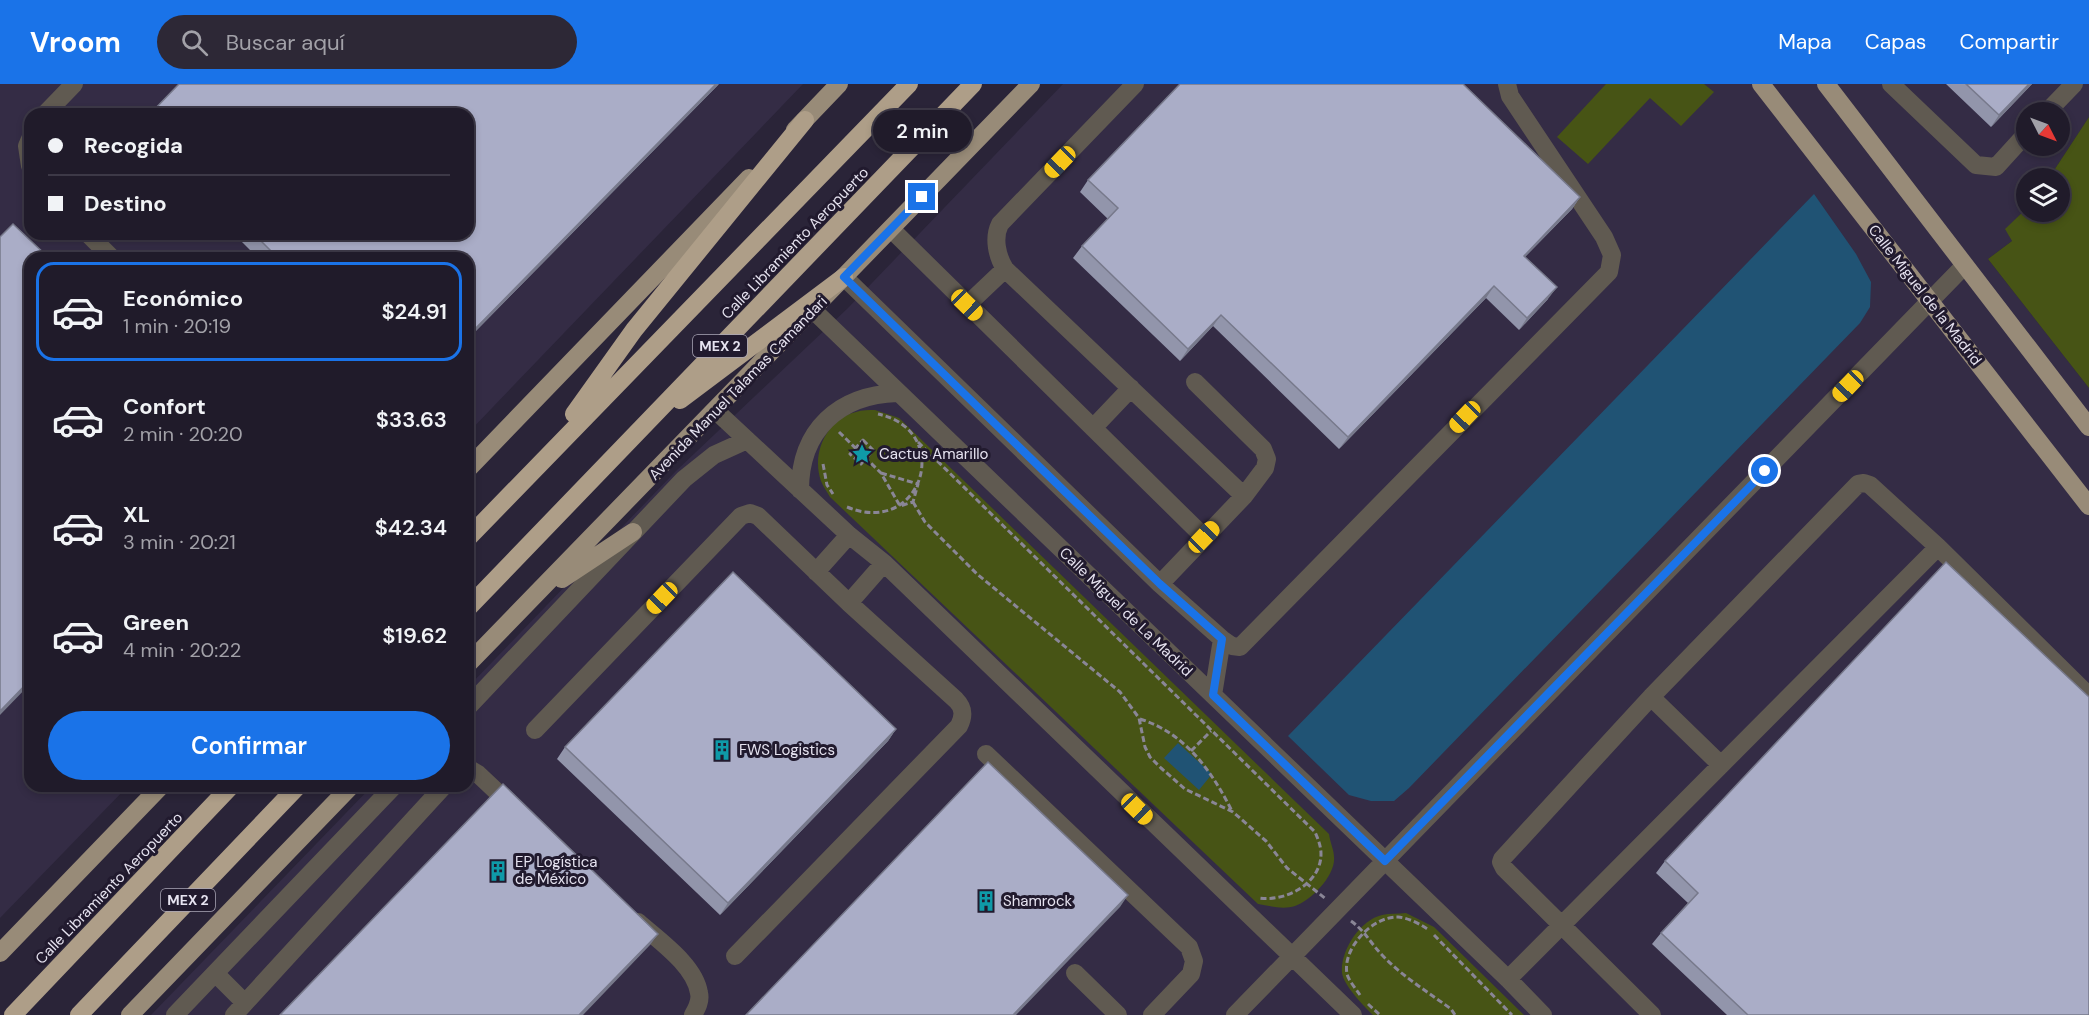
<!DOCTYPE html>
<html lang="es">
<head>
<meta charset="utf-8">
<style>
	:root { --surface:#201b2a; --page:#2d2836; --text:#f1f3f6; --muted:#a2a1a8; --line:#3d3947; --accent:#1a73e8 }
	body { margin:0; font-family:"DM Sans",sans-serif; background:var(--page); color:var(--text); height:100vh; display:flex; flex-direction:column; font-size:22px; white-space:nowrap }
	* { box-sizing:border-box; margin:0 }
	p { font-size:20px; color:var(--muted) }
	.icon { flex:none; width:33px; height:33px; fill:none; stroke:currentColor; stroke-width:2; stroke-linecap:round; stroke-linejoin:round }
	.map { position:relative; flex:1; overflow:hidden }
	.drawer { position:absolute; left:24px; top:168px; width:450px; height:540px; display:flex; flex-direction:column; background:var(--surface); border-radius:18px; box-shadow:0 3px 9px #0003,0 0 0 2px var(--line) }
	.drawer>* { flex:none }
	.hud { position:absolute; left:24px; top:24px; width:450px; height:132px; border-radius:18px; box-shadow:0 3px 9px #0003,0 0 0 2px var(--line); display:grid; align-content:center; height:132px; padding:0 24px; background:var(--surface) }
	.needle { width:39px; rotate:132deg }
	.tools { position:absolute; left:2016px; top:18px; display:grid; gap:12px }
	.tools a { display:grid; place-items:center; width:54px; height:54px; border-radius:50%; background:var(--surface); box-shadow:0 3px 9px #0003,0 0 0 2px var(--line); font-size:30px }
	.end { position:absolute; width:27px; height:27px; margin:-14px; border:8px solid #1a73e8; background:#fff; box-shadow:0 0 0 3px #fff }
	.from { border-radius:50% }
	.bubble { position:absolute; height:42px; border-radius:21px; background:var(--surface); box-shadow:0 3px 9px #0003,0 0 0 2px var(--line); font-size:20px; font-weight:600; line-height:42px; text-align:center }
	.car { position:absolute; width:18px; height:36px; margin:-18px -9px; border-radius:8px; box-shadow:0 0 4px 2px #0007; background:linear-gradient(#f5c518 24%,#345 0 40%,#f5c518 0 76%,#345 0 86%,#f5c518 0) }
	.hud b { display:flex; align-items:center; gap:21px; height:57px; font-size:22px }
	.hud b+b { border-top:2px solid var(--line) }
	.hud i { width:15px; height:15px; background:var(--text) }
	ul { padding:10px 0 0; list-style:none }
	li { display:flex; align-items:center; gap:18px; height:99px; margin:0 12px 9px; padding:0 12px; border:3px solid transparent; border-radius:18px }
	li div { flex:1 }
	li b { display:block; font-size:22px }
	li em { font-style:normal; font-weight:600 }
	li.selected { border-color:var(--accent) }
	li>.icon { width:54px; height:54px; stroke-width:1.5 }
	.action { display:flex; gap:12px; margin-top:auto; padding:12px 24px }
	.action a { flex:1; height:69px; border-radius:36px; background:var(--accent); color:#fff; font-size:24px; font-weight:600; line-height:69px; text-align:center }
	header { display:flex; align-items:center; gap:36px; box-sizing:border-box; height:84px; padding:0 30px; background:var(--accent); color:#fff }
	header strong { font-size:28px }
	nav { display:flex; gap:33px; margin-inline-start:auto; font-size:21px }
	.search { width:420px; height:54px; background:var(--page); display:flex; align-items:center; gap:15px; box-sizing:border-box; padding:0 21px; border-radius:33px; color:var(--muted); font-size:22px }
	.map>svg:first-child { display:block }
	.built { fill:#342c45; fill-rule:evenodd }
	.green { fill:#475415 }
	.water { fill:#205374 }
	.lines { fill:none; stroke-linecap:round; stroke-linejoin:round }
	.path { stroke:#8a8696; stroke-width:3; stroke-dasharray:6 3; stroke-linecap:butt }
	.minor { stroke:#605a51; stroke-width:18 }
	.major { stroke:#988b78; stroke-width:18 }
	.highway { stroke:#ae9e88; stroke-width:18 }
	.wall { fill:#9295ab }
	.shaded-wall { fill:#77798b }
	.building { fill:#aaadc7; stroke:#77798b; stroke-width:1.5 }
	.route { stroke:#1a73e8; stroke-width:8 }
	.labels { text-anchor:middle; stroke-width:6; stroke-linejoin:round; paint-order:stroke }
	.shield { fill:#211a2e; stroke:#aba7b6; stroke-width:1.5 }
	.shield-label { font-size:14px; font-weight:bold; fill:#e6e3f0 }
	.street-label { font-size:15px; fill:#e6e3f0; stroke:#211a2e }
	.poi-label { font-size:15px; fill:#e6e3f0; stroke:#211a2e; text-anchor:start }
</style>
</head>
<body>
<header>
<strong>Vroom</strong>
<div class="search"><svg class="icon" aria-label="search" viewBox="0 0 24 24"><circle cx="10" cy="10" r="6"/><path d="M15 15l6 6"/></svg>Buscar aquí</div>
<nav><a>Mapa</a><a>Capas</a><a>Compartir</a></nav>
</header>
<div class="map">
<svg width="2089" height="931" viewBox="0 0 2089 931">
	<rect width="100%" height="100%" fill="#2a2438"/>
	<!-- built -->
	<path class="built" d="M 0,0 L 803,0 L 468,349 L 468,174 L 30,174 L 30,702 L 128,702 L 0,834 ZM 30,30 L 468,30 L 468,150 L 30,150 Z
		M 1063,0 L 2089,0 L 2089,33 L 2049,94 L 2026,94 L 2026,125 L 2006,145 L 2012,157 L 1988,175 L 2089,304 L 2089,931 L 151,931 L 372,702 L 468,702 L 468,603 L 676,387 L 848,224 ZM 2026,28 L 2060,28 L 2060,62 L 2026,62 Z"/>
	<!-- green -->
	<path class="green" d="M 1606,0 L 1704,0 L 1714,8 L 1681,42 L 1650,14 L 1588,80 L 1557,53 Z
		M 2089,33 L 2089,304 L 1988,175 L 2012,157 L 2005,145 L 2026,125 L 2026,128 L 2060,128 L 2060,94 L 2049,94 Z
		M 875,326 L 899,334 L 1329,750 C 1330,758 1334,766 1334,773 C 1336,791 1311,817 1295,822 C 1283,826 1270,822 1258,820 L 830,413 C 827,408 823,402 821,397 C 811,369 827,335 856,328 C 862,326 869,326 875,326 Z
		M 1406,829 L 1434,843 L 1524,931 L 1373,931 C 1364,922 1344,902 1342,889 C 1340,867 1360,836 1382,831 C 1390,829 1398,830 1406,829 Z"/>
	<!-- water -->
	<path class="water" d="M 1814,110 L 1856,170 L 1871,198 L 1870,223 L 1860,239 L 1409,704 L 1394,717 L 1371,717 L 1349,711 L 1288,652 Z
		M 1178,659 L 1212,690 L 1199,706 L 1164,674 Z"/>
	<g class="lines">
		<!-- path -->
		<path class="path" d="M 839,348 L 881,389
			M 863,356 L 873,366 L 861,380 L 850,370 Z
			M 918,358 L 1315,748 C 1318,755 1321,762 1321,770 C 1321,800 1285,818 1259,814
			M 823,380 L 827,401 L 833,410
			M 881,389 L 918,400 L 913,418 L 900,422 Z
			M 913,418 L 925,438 L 977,490 L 1120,608 L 1139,634 L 1145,663 L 1150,673 L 1161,684 L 1185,705 L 1233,728 L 1266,757 L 1287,784 L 1326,815
			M 847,423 C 922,454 955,347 878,330
			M 1140,635 C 1185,649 1211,686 1232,727
			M 1191,667 L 1211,647
			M 1351,837 C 1366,848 1371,860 1383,872 C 1403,893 1428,908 1451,925 L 1455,931
			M 1434,851 L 1512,931
			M 1360,911 C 1356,905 1349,897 1347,890 C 1342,864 1373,832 1398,833 C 1409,834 1420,840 1429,846
			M 1368,920 L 1380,931"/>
		<!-- minor -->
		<path class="minor" d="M 1135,0 L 1000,140 C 993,154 997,172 1005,185 L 1244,412
			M 1891,0 L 1976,81 L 1996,83 L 2026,50
			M 2047,28 L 2074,0
			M 45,30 L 74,0
			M 30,55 L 27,62 L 30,82
			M 891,145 L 1204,453
			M 88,150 L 112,174
			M 844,193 L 1160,500 L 1222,555 L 1232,562 L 1240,563 L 1609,188 L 1612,171 L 1604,153 L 1510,12 L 1507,0
			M 967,221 L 1005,185
			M 813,226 L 1508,895 L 1543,931
			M 716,327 L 849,451 L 884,479 L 1353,931
			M 1093,344 L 1131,304
			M 800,406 C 800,346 839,311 897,309
			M 816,488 L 849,451
			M 1160,500 L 1244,412 L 1265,384 L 1267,375 L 1263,365 L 1195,298
			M 849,519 L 884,479
			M 1213,611 L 1222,555
			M 1651,613 L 1721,681
			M 468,623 L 684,395 L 714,371 L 747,356
			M 535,646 L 741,432 L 750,429 L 758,432 L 849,519 L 956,616 C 964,624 964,632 959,642 L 735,872
			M 986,670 L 1189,863 L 1194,877 L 1191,890 L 1152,931
			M 468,684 L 478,690 L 514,724
			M 638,838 C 658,856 695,881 699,909 C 701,917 697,924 693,931
			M 215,889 L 245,919
			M 1075,889 L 1118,931
			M 1508,895 L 1938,463 L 2089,612
			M 175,931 L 394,702
			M 234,931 L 444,702
			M 1235,931 L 1964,182
			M 1652,931 L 1504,784 L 1501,778 L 1502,775 L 1651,613 L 1858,400 L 1864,399 L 1870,401 L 1938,463"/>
		<!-- major -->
		<path class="major" d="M 1761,0 L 2089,422
			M 1826,0 L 2089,343
			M 795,46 L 839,0
			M 468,385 L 749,94
			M 562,495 L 633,448
			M 468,580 L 1031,0
			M 0,869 L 161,702
			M 130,931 L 351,702"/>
		<!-- highway -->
		<path class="highway" d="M 680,316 L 844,193
			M 574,330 L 634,246 L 805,36
			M 468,454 L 909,0
			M 468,524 L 973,0
			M 13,931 L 231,702
			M 79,931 L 298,702"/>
	</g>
	<!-- wall -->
	<path class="wall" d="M 719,0 L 468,255 L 468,174 L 258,174 L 234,150 L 468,150 Z
		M 1946,0 L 2032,0 L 1991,43 Z
		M 1088,96 L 1580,113 L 1572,125 L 1525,173 L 1548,215 L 1519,246 L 1486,214 L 1339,365 L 1213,242 L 1180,277 L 1073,174 L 1082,162 L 1108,135 L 1080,108 Z
		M 896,645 L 888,657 L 720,831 L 557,675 L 565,663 Z
		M 1665,777 L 2089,931 L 1727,931 L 1652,860 L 1661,849 L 1688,819 L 1656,789 Z"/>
	<!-- shaded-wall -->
	<path class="shaded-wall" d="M 716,0 L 719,0 L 468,255 L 468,252 Z
		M 2029,0 L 2032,0 L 1991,43 L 1999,31 Z
		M 1580,113 L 1572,125 L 1515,183 L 1524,172 Z
		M 1494,202 L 1486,214 L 1339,365 L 1348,353 Z
		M 1557,203 L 1548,215 L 1519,246 L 1527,234 Z
		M 1221,231 L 1213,242 L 1180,277 L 1188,265 Z
		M 30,596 L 30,600 L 0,631 L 0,627 Z
		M 896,645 L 888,657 L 720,831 L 728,819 Z
		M 1128,811 L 1120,823 L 1016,931 L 1013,931 Z
		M 658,850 L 650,861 L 583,931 L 579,931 Z"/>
	<!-- building -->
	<path class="building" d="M 179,0 L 716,0 L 468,252 L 468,174 L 278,174 L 254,150 L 468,150 L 468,30 L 150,30 Z
		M 1180,0 L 1463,0 L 1580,113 L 1524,172 L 1557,203 L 1527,234 L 1494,202 L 1348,353 L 1221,231 L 1188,265 L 1082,162 L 1118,124 L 1088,96 Z
		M 1966,0 L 2029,0 L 1999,31 Z
		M 13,140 L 49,174 L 30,174 L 30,596 L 0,627 L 0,153 Z
		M 1946,478 L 2089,613 L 2089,931 L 1748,931 L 1661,849 L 1698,809 L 1665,777 Z
		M 733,488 L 896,645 L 728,819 L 565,663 Z
		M 988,678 L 1128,811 L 1013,931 L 746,931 Z
		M 503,700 L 658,850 L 579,931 L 280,931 Z"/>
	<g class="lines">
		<!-- route -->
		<path class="route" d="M 922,113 L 844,193 L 1160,500 L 1222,555 L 1213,611 L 1385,777 L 1765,387"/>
	</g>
	<!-- icons -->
	<defs>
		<g id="sight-bare" transform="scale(1.62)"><path d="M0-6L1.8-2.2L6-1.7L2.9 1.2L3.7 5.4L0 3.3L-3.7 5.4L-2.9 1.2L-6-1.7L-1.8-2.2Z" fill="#0f9aa8" stroke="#211a2e" stroke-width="2.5" paint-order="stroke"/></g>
		<g id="building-bare" transform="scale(1.62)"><path d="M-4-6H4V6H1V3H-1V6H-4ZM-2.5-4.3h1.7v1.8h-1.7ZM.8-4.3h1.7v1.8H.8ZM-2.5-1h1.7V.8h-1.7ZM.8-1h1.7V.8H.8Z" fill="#0f9aa8" stroke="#211a2e" stroke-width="2.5" paint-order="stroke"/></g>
	</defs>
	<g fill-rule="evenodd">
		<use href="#sight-bare" x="862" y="370"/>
		<use href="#building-bare" x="722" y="666"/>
		<use href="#building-bare" x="498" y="787"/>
		<use href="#building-bare" x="986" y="817"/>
	</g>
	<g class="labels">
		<!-- shield labels -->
		<g class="shield">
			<rect x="693" y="251" width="54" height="22" rx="4.5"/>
			<rect x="161" y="805" width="54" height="22" rx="4.5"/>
		</g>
		<g class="shield-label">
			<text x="720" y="267">MEX 2</text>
			<text x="188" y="821">MEX 2</text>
		</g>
		<!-- street labels -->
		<g class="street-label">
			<text transform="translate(795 159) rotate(-46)" y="5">Calle Libramiento Aeropuerto</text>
			<text transform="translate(1925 211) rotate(52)" y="5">Calle Miguel de la Madrid</text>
			<text transform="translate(738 304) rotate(-46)" y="5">Avenida Manuel Talamas Camandari</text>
			<text transform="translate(1126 528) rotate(44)" y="5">Calle Miguel de La Madrid</text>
			<text transform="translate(109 804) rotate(-46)" y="5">Calle Libramiento Aeropuerto</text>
		</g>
		<!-- poi labels -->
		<g class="poi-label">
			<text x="879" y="375">Cactus Amarillo</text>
			<text x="739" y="671">FWS Logistics</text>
			<text x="515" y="783">EP Logística<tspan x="515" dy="17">de México</tspan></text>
			<text x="1003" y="822">Shamrock</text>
		</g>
	</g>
</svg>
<div class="tools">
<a><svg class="needle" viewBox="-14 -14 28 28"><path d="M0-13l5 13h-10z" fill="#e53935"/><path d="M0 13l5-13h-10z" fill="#a2a1a8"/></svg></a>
<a><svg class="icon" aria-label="layers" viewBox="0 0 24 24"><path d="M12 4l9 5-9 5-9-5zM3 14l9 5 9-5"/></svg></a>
</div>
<i class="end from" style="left:1765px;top:387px"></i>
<i class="end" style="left:922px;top:113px"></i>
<div class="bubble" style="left:873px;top:26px;width:99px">2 min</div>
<i class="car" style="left:1060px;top:78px;rotate:224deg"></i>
<i class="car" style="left:967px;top:221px;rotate:134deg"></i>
<i class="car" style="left:1848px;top:302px;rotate:224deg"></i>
<i class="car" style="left:1465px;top:333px;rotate:224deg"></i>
<i class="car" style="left:1204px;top:453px;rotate:44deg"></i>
<i class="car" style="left:662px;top:514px;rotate:224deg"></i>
<i class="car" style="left:1137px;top:725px;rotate:134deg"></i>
<div class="hud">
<b><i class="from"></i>Recogida</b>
<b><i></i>Destino</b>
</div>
<section class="drawer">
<ul>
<li class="selected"><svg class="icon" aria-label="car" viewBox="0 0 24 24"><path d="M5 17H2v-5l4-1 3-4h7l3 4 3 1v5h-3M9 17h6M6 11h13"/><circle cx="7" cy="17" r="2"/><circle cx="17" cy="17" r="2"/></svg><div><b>Económico</b><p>1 min · 20:19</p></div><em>$24.91</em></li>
<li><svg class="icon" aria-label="car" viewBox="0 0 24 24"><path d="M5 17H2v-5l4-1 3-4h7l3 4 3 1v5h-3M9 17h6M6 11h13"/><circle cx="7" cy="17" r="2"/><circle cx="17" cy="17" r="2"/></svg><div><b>Confort</b><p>2 min · 20:20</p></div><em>$33.63</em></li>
<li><svg class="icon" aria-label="car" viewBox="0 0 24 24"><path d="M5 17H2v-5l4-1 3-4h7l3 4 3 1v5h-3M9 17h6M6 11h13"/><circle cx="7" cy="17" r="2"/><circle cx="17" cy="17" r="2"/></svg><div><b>XL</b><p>3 min · 20:21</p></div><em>$42.34</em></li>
<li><svg class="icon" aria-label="car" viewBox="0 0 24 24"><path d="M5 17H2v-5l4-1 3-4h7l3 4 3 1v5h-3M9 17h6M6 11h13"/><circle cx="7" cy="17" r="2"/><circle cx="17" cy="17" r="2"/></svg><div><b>Green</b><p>4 min · 20:22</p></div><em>$19.62</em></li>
</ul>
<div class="action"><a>Confirmar</a></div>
</section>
</div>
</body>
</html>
